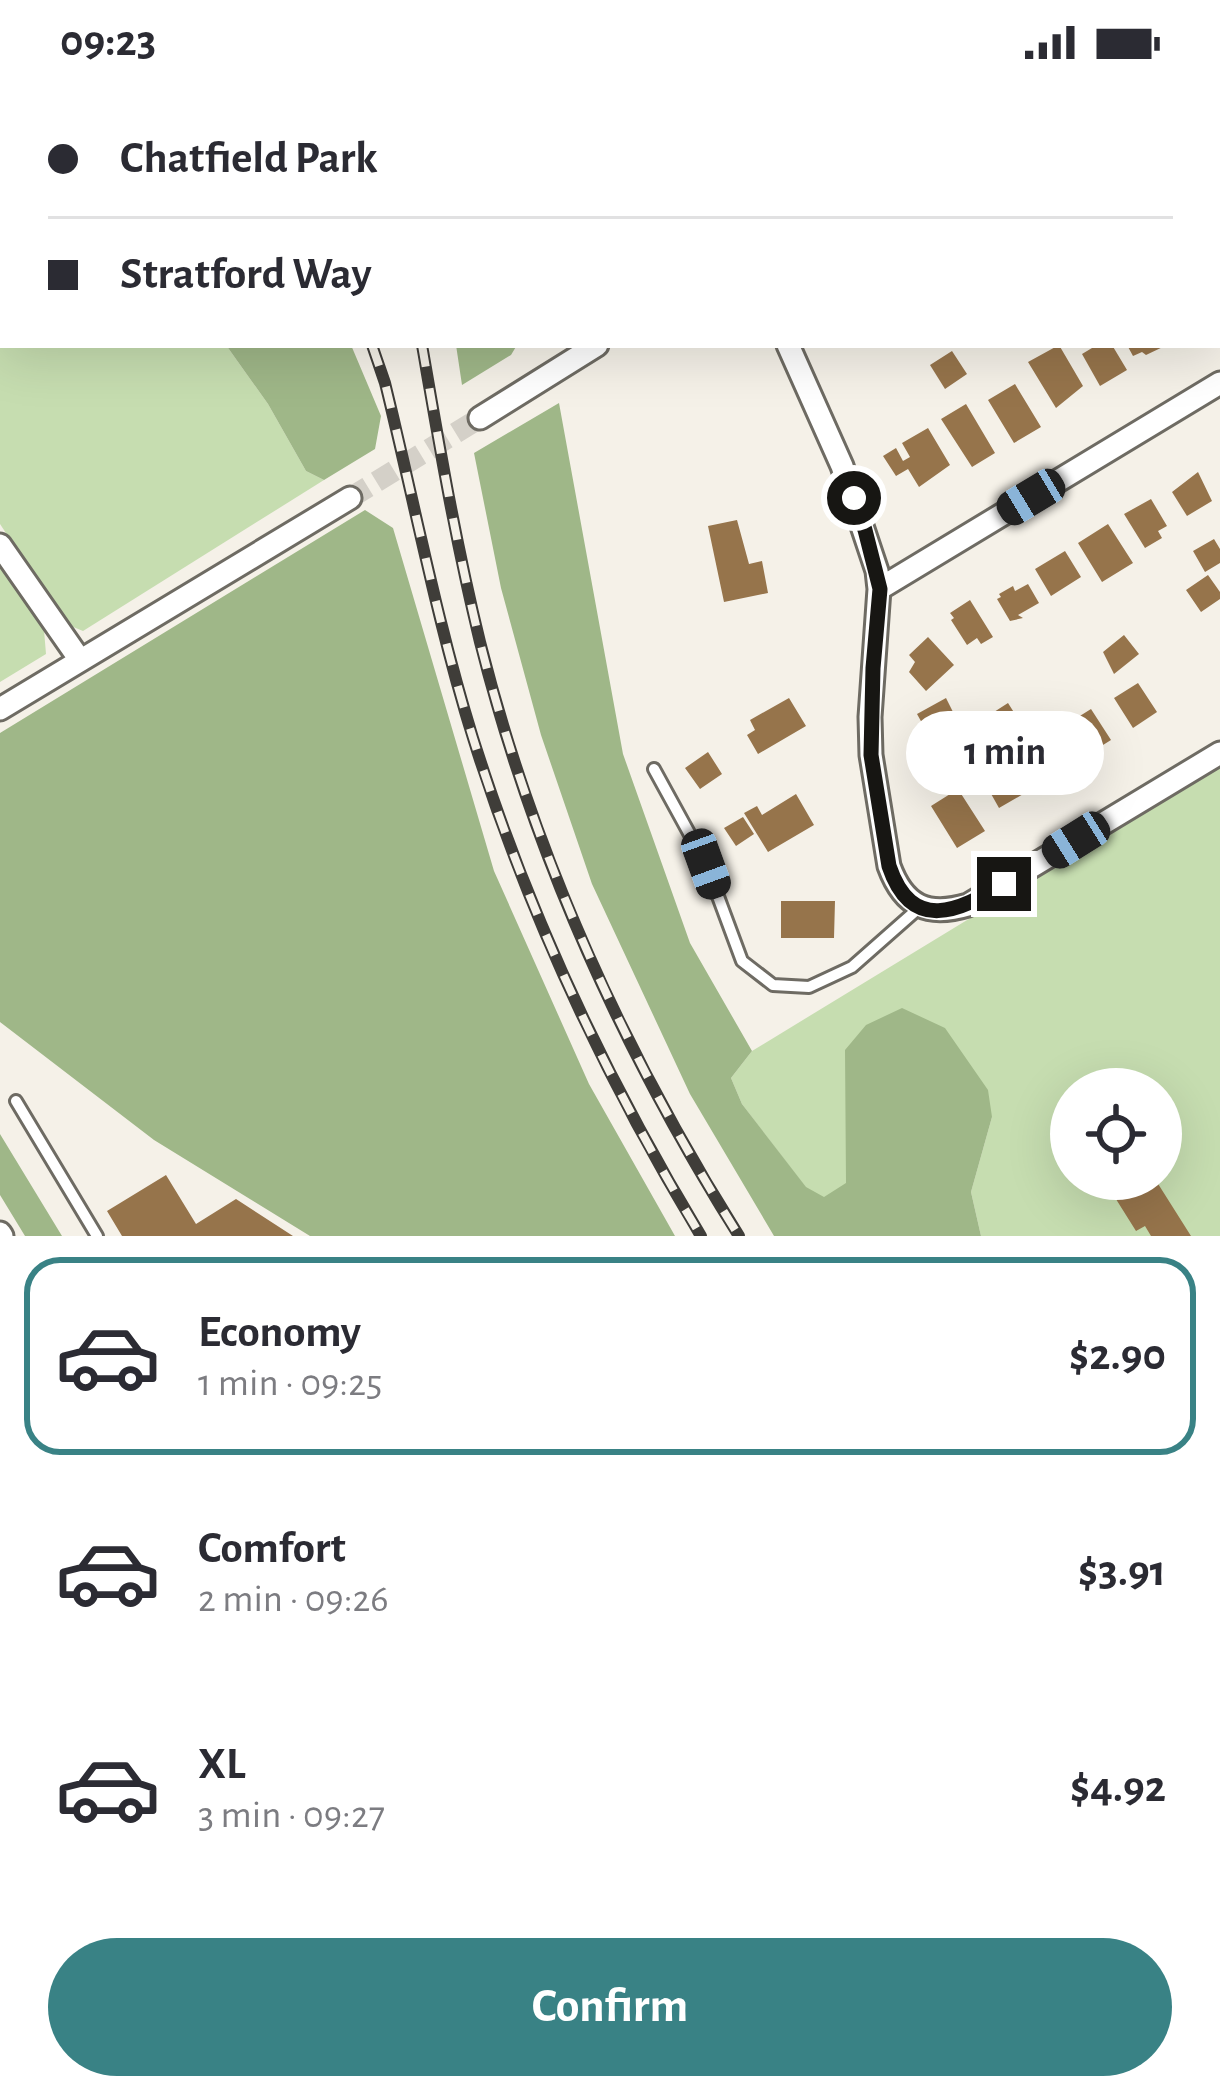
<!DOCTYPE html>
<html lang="en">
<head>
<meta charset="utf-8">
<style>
	:root { --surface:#fff; --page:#f7f7f7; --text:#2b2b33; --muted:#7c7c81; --line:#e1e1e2; --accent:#398285 }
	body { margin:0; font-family:"Alegreya Sans",sans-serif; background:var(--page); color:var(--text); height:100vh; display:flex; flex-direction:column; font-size:45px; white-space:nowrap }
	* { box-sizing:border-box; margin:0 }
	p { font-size:39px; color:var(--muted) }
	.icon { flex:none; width:66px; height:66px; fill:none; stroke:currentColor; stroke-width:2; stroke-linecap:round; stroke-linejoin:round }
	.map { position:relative; height:1152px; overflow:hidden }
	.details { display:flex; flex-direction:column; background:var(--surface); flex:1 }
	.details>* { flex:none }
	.hud { position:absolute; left:0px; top:0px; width:1221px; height:264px; box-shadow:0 12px 48px #0002; display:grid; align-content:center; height:264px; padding:0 48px; background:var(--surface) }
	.controls { position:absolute; left:1050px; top:984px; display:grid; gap:24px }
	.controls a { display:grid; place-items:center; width:132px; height:132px; border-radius:50%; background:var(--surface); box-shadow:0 12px 48px #0002; font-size:60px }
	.end { position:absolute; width:54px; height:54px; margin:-27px; border:15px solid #171613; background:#fff; box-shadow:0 0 0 6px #fff }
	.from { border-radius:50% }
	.bubble { position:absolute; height:84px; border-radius:42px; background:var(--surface); box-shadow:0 12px 48px #0002; font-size:39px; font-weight:700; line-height:84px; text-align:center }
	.car { position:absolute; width:36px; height:72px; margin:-36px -18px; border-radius:15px; box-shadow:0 0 9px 3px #0007; background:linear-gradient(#222 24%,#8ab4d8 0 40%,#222 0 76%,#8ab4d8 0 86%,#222 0) }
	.hud b { display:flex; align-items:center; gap:42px; height:114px; font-size:45px }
	.hud b+b { border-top:3px solid var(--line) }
	.hud i { width:30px; height:30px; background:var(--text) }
	ul { padding:21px 0 0; list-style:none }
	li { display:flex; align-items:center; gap:36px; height:198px; margin:0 24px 18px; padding:0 24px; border:6px solid transparent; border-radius:36px }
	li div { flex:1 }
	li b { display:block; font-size:45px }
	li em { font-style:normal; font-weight:700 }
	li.active { border-color:var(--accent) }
	li>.icon { width:108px; height:108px; stroke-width:1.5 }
	.action { display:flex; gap:24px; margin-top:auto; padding:24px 48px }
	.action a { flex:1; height:138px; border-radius:72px; background:var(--accent); color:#fff; font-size:48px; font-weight:700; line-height:138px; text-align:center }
	.status { display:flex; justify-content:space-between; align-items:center; height:84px; padding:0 60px; background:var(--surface); direction:ltr }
	.status svg { height:33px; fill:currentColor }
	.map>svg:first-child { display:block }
	.green { fill:#c6ddb0; fill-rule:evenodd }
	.forest { fill:#9fb788 }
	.building { fill:#96744b }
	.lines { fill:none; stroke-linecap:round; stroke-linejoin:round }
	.street-tunnel { stroke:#d4d0c8; stroke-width:21; stroke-dasharray:21 10; stroke-linecap:butt }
	.lane-casing { stroke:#6e6b63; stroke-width:16 }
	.street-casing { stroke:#6e6b63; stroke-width:27 }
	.lane { stroke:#fff; stroke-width:10 }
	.street { stroke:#fff; stroke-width:21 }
	.rail-casing { stroke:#3f3d39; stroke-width:12 }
	.rail { stroke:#f5f1e8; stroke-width:8; stroke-dasharray:22; stroke-linecap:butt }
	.route { stroke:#171613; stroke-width:15 }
</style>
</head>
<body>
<div class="status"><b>09:23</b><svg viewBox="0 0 49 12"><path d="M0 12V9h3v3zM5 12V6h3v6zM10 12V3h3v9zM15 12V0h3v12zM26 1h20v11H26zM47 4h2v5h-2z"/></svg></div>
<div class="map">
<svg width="1220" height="1152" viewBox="0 0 1220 1152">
	<rect width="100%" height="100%" fill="#f5f1e8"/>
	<!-- green -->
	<path class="green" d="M 3,180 L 3,261 L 226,261 L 268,320 L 306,387 L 324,396 L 83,547 L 66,540 L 0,440 L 0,182 Z
		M 0,480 L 44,546 L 46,570 L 0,598 Z
		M 1220,682 L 1220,1152 L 981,1152 L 971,1108 L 992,1033 L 846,966 L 846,1100 L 824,1114 L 806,1104 L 742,1020 L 731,994 L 752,967 ZM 1071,1005 L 1161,1005 L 1161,1095 L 1071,1095 Z"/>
	<!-- forest -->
	<path class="forest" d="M 226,261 L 351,261 L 381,332 L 375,365 L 324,396 L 306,387 L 268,320 Z
		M 456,261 L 517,261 L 511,271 L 462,301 Z
		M 559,319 L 623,670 L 690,859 L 752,967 L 731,994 L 742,1020 L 806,1103 L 824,1113 L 846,1099 L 845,966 L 866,941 L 902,924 L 945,944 L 988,1006 L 992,1033 L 971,1108 L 981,1152 L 774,1152 L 690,1010 L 592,800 L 541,651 L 501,504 L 474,369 Z
		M 365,426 L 393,444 L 494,787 L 589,1000 L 675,1152 L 310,1152 L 154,1056 L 0,938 L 0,649 Z
		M 0,1050 L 62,1152 L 25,1152 L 0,1111 Z"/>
	<!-- building -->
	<path class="building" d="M 1059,261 L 1083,302 L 1056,324 L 1028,278 Z
		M 1097,261 L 1112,261 L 1127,286 L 1100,302 L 1082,270 Z
		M 1127,261 L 1167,261 L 1146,271 L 1142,268 L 1133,272 Z
		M 952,267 L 967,290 L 945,305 L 930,281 Z
		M 1015,300 L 1041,343 L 1014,359 L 988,316 Z
		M 966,320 L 995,369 L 972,383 L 941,335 Z
		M 928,344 L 950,381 L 919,403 L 908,385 L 896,392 L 883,372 L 896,364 L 903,377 L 910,373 L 902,359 Z
		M 1198,388 L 1212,417 L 1187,432 L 1172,408 Z
		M 1151,415 L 1167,442 L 1158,447 L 1162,454 L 1145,464 L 1124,430 Z
		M 737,436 L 749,480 L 762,477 L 768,509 L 724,518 L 708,442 Z
		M 1108,440 L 1133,479 L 1102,498 L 1078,459 Z
		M 1214,455 L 1220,465 L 1220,479 L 1205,488 L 1193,467 Z
		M 1065,467 L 1081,493 L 1051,512 L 1035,485 Z
		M 1208,491 L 1220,508 L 1220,515 L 1201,528 L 1186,506 Z
		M 1028,500 L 1039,519 L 1018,531 L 1023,534 L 1010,537 L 997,515 L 1001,513 L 999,510 L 1013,502 L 1015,507 Z
		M 970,516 L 993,553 L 981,560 L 977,554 L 967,561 L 951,536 L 954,534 L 950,529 Z
		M 1124,551 L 1139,570 L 1114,590 L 1103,568 Z
		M 928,553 L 954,581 L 926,607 L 909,588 L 915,578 L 909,571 Z
		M 1138,599 L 1157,628 L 1133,644 L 1114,614 Z
		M 789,614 L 806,642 L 758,670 L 747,651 L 755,646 L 750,636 Z
		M 946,614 L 956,634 L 927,648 L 917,630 Z
		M 1008,619 L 1020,638 L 1006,647 L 994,628 Z
		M 1091,625 L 1111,656 L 1087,671 L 1067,640 Z
		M 990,630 L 1004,653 L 976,671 L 961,649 Z
		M 945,651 L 957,670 L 931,687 L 919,667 Z
		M 1062,658 L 1076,682 L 1051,696 L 1037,673 Z
		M 708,668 L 722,690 L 700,705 L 685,684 Z
		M 1007,677 L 1025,709 L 999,724 L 981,692 Z
		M 958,705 L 985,747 L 957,764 L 931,722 Z
		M 796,710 L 814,741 L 768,768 L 744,729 L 757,722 L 762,731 Z
		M 743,733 L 754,750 L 736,762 L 724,744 Z
		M 781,817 L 835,817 L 834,854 L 781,854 Z
		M 166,1091 L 196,1140 L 236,1115 L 293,1152 L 122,1152 L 107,1127 Z
		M 1124,1095 L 1155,1095 L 1191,1152 L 1151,1152 L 1145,1142 L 1136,1147 L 1109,1104 Z"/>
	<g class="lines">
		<!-- street-tunnel -->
		<path class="street-tunnel" d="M 350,414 L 480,334"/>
		<!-- lane casing -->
		<g class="lane-casing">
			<path id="lane" d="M 654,685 L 706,780 L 742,877 L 773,901 L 809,903 L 852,883 L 920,823
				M 16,1017 L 97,1152"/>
		</g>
		<!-- street casing -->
		<g class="street-casing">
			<path id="street" d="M 518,0 L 518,3
				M 1186,0 L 1188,3
				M 1024,3 L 1029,0
				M 1218,53 L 1220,56
				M 788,261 L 842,382 L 877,487 L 879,505 L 870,633 L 871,671 L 889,782 C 904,823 928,833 968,821 L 1220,669
				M 480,334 L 597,261
				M 0,461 L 80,576
				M 879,505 L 1220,299
				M 0,625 L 350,414
				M 0,1149 L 2,1152"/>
		</g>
		<!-- lane -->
		<use href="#lane" class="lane"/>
		<!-- street -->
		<use href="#street" class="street"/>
		<!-- rail casing -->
		<g class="rail-casing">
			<path id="rail" d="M 198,0 L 201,3
				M 346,0 L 347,3
				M 366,0 L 367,3
				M 385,0 L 386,3
				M 372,261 L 385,299 C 414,417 437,538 473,654 C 528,829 606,995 701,1152
				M 422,261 C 439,360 456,460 480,558 C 533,768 624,969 739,1152"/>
		</g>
		<!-- rail -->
		<use href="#rail" class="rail"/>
	</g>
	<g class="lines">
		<!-- route -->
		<path class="route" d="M 854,414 L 865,446 L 880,505 L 873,584 L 871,671 L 889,782 C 912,850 959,827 1004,800"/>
	</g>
</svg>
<div class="controls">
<a><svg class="icon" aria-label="locate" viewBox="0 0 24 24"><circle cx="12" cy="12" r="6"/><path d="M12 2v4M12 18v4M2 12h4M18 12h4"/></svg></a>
</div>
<i class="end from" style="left:854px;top:414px"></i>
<i class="end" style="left:1004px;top:800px"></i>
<div class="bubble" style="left:906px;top:627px;width:198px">1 min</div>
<i class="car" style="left:1031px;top:413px;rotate:239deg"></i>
<i class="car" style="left:1076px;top:756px;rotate:238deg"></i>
<i class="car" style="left:706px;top:780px;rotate:160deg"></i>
<div class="hud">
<b><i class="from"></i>Chatfield Park</b>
<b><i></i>Stratford Way</b>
</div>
</div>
<section class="details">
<ul>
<li class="active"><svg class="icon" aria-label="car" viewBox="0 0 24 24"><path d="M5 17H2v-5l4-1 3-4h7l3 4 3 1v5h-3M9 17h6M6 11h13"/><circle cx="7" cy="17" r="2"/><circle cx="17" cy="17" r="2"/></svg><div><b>Economy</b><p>1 min · 09:25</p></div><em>$2.90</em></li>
<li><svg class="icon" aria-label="car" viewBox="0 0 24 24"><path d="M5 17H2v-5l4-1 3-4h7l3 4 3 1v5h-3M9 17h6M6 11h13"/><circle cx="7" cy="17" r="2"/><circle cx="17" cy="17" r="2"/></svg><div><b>Comfort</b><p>2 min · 09:26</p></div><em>$3.91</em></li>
<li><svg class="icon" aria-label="car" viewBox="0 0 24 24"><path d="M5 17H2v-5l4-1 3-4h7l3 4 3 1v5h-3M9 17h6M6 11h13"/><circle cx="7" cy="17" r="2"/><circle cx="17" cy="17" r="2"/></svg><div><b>XL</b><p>3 min · 09:27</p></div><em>$4.92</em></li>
</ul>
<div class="action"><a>Confirm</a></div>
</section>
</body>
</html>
